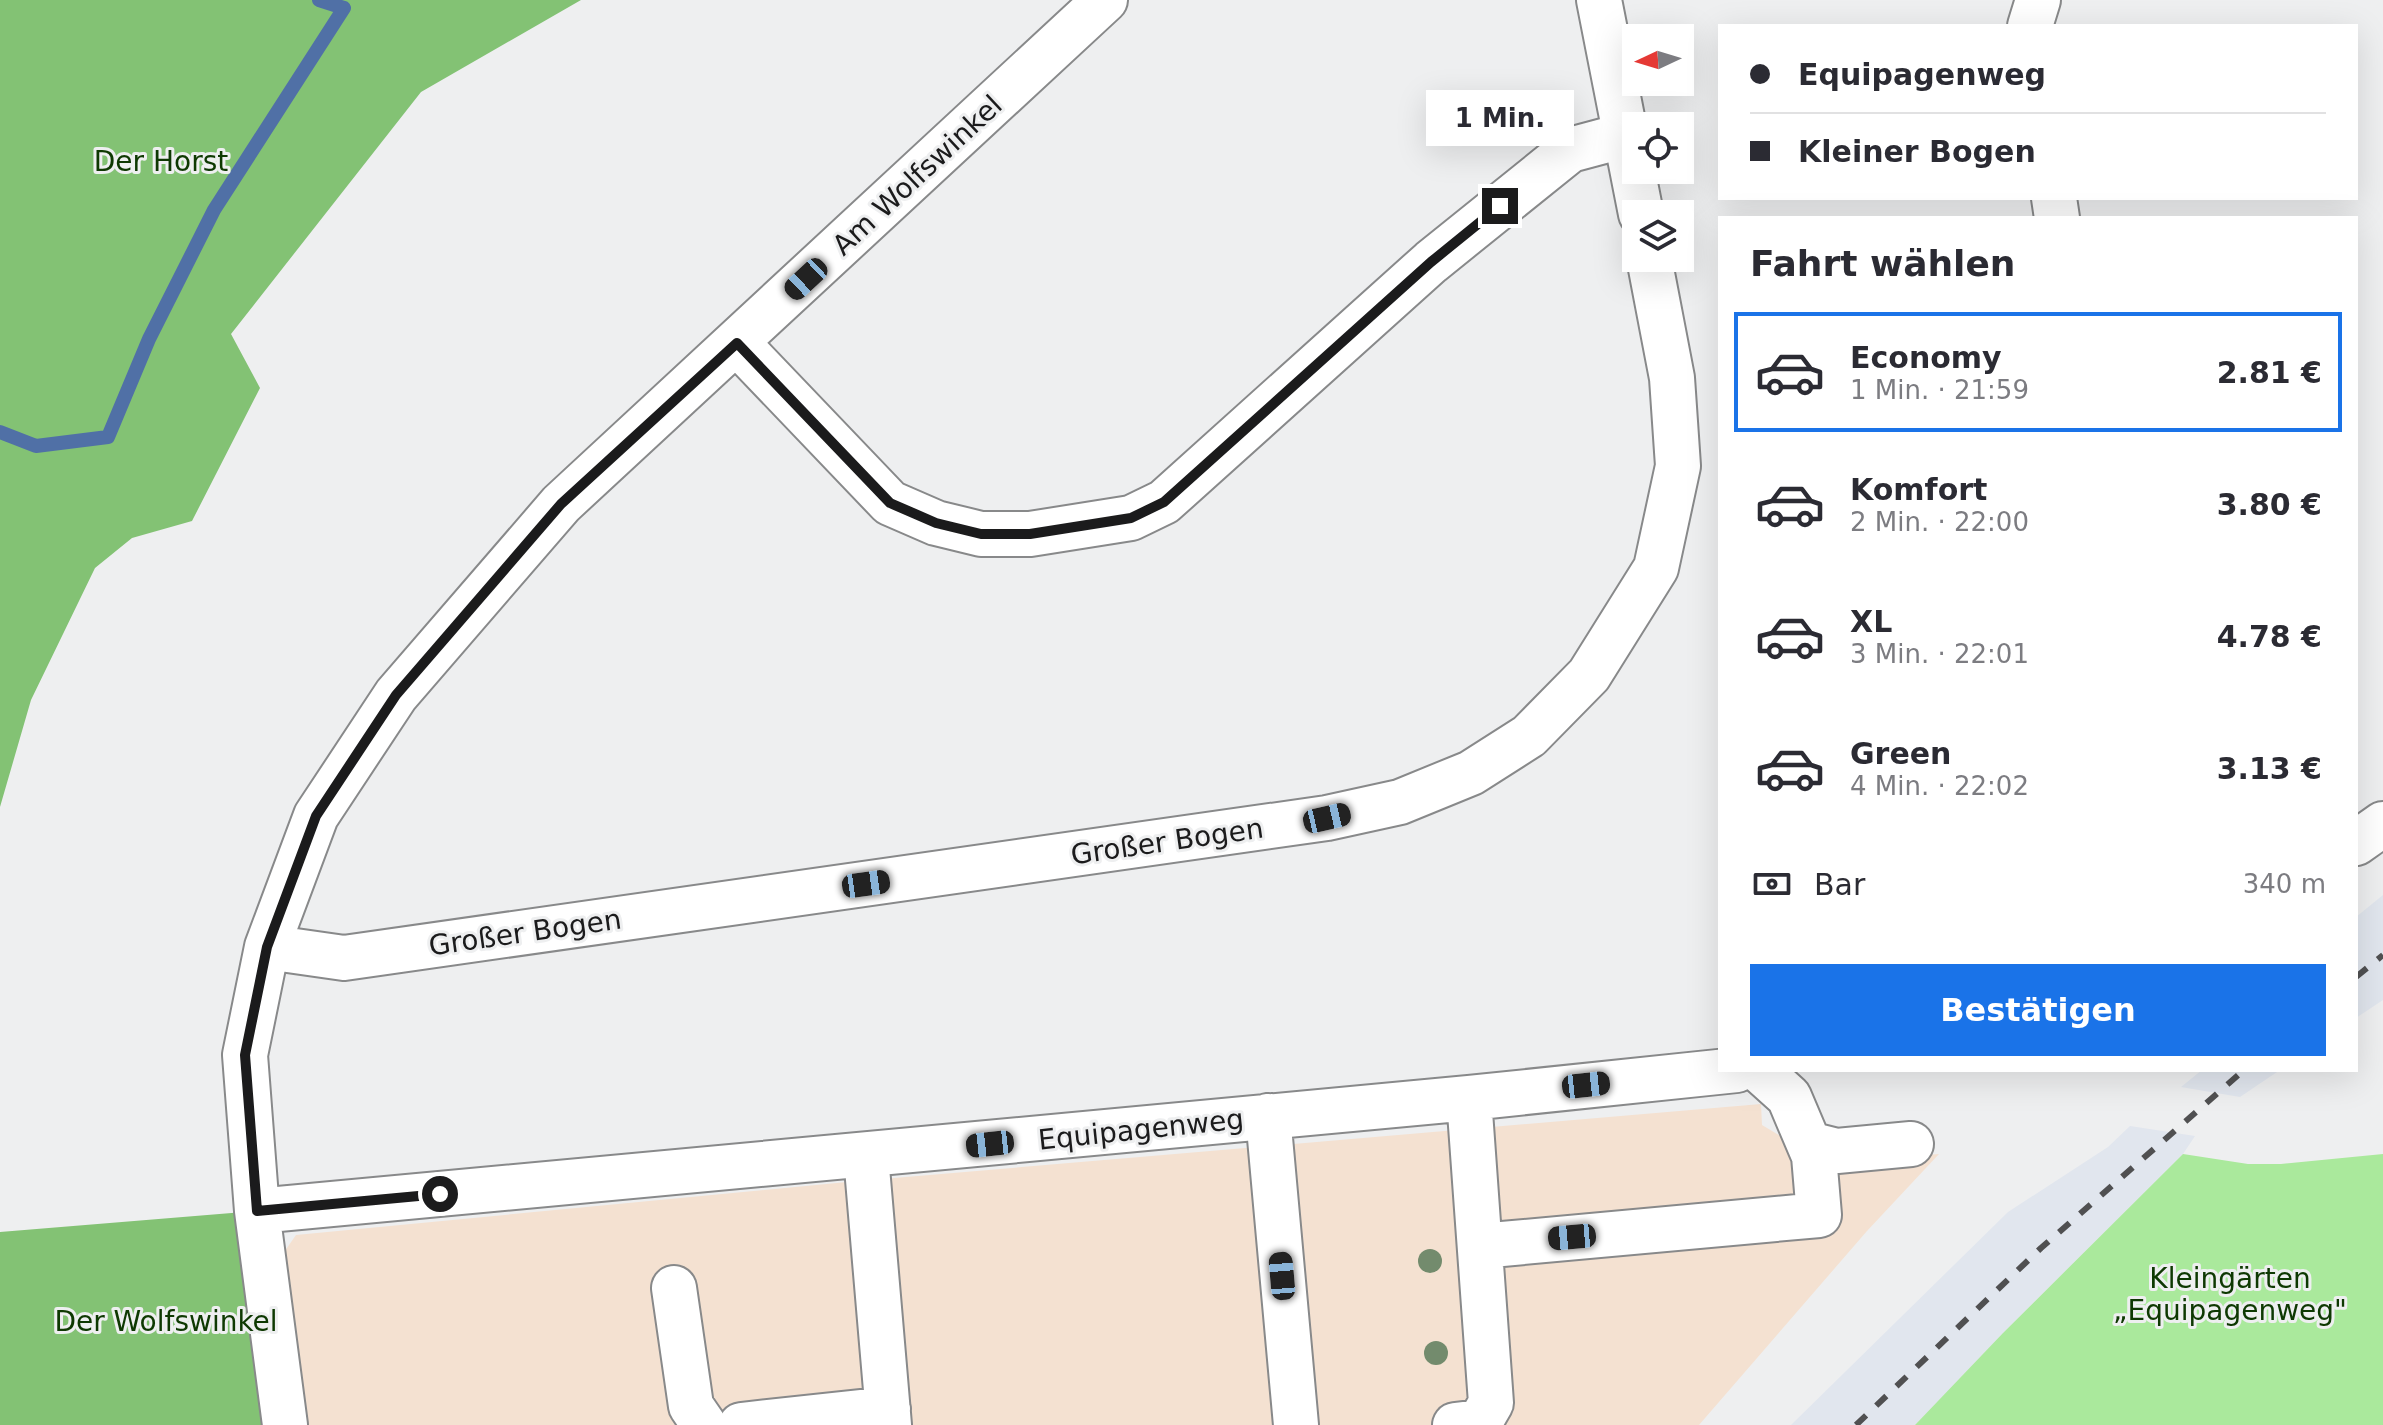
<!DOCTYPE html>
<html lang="de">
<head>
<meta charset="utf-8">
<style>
	:root { --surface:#fff; --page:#f2f2f3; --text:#2b2b33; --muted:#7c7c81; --line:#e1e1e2; --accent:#1a73e8 }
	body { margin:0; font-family:"DejaVu Sans",sans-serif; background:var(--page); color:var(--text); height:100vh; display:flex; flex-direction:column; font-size:30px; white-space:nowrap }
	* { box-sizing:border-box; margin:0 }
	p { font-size:26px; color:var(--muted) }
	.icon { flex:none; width:44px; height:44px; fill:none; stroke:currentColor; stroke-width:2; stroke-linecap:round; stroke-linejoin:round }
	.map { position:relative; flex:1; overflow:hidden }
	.panel { position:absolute; left:1718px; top:216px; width:640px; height:856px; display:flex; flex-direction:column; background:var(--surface); border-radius:0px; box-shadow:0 8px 32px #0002 }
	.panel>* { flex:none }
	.banner { position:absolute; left:1718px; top:24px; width:640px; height:176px; border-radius:0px; box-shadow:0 8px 32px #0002; display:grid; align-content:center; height:176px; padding:0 32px; background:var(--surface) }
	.needle { width:52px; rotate:266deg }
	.tools { position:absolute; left:1622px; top:24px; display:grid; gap:16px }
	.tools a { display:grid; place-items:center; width:72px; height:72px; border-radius:0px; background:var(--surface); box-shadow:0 8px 32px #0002; font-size:40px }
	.end { position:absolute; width:36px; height:36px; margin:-18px; border:10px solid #1b1b1c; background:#fff; box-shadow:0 0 0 4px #fff }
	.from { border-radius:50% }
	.bubble { position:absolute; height:56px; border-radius:0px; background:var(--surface); box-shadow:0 8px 32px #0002; font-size:26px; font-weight:700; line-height:56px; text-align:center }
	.car { position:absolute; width:24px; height:48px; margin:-24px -12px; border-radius:10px; box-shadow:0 0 6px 2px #0007; background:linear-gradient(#222 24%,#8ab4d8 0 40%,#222 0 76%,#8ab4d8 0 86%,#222 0) }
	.banner b { display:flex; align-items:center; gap:28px; height:76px; font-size:30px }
	.banner b+b { border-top:2px solid var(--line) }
	.banner i { width:20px; height:20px; background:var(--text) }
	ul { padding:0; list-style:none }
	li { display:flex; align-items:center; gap:24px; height:120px; margin:0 16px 12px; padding:0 16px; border:4px solid transparent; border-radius:0px }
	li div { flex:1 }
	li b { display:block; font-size:30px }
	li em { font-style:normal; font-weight:700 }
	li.current { border-color:var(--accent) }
	li>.icon { width:72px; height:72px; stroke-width:1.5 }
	h2 { padding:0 32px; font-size:36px; line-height:96px }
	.pay { display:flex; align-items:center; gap:20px; height:88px; padding:0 32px; font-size:30px }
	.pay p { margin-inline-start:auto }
	.action { display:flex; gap:16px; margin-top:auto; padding:16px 32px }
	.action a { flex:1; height:92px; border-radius:0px; background:var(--accent); color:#fff; font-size:32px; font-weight:700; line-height:92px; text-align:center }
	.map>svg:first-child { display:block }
	.commercial { fill:#f4e1d1 }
	.built { fill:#e1e6ee }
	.green { fill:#aae99c }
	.forest { fill:#83c274 }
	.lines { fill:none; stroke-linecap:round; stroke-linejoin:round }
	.stream { stroke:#5070a6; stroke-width:14 }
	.minor-casing { stroke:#88898a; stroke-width:48 }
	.minor { stroke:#fff; stroke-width:44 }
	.rail { stroke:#505051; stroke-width:6; stroke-dasharray:14 14; stroke-linecap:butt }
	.tree { fill:#738b6d }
	.route { stroke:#1b1b1c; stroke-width:10 }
	.labels { text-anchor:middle; stroke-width:6; stroke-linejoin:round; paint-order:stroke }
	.park-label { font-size:28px; fill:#0e3902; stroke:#eeeff0 }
	.street-label { font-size:28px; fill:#1b1b1c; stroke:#eeeff0 }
</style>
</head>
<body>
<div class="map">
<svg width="2383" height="1425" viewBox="0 0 2383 1425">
	<rect width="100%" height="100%" fill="#eeeff0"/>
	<!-- commercial -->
	<path class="commercial" d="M 1761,1104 L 1762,1125 L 1828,1164 L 1939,1154 L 1867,1231 L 1699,1425 L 307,1425 L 282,1255 L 296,1235 L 847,1182 Z"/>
	<!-- built -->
	<path class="built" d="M 2383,895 L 2383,1000 L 2356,1018 L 2356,917 Z
		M 2202,1070 L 2280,1070 L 2240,1097 L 2181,1087 Z
		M 2130,1126 L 2195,1136 L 2183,1154 L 2003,1333 L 1915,1425 L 1791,1425 L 2008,1212 L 2108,1147 Z"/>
	<!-- green -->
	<path class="green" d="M 2183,1154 L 2248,1164 L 2281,1164 L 2383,1154 L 2383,1425 L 1915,1425 L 2003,1333 Z"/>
	<!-- forest -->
	<path class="forest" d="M 0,0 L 581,0 L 421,92 L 231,334 L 260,388 L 192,521 L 132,538 L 95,568 L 31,700 L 0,807 Z
		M 257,1211 L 285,1425 L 0,1425 L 0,1232 Z"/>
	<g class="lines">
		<!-- stream -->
		<path class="stream" d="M 0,432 L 36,446 L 108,437 L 149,339 L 214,210 L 344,8 L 319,0"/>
		<!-- minor casing -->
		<g class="minor-casing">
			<path id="minor" d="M 1599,0 L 1641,214
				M 2030,26 L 2038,0
				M 2054,198 L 2057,218
				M 737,343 L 890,503 L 936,523 L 981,534 L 1030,534 L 1131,518 L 1164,502 L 1431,262 L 1570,150 L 1626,135
				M 2356,843 L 2383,824
				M 267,947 L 344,958 L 1327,818 L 1400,802 L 1471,773 L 1529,736 L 1589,675 L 1656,568 L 1678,466 L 1672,378 L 1649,258
				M 1268,1116 L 1296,1425
				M 1809,1144 L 1837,1151 L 1911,1144
				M 866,1156 L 889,1425
				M 257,1211 L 1469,1098 L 1737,1070
				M 1480,1246 L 1819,1215 L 1814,1156 L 1789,1097 L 1759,1070
				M 674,1288 L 691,1406 L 704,1425
				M 285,1425 L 257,1211 L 245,1055 L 267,947 L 316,816 L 396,695 L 561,504 L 1105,0
				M 741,1425 L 888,1409
				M 1455,1425 L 1480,1422 L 1491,1403 L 1469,1098"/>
		</g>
		<!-- minor -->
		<use href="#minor" class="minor"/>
		<!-- rail -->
		<path class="rail" d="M 2356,977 L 2383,955
			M 1856,1425 L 2041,1248 L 2244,1070"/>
	</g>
	<!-- trees -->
	<g class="tree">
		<circle cx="1430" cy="1261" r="12"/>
		<circle cx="1436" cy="1353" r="12"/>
	</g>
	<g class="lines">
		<!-- route -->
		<path class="route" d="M 440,1194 L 257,1211 L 245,1055 L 267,947 L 316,816 L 396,695 L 561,504 L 737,343 L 890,503 L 936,523 L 981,534 L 1030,534 L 1131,518 L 1164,502 L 1431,262 L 1500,206"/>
	</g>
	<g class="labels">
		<!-- park labels -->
		<g class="park-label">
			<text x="161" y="171">Der Horst</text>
			<text x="2230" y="1288">Kleingärten<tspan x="2230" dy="32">„Equipagenweg"</tspan></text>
			<text x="166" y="1331">Der Wolfswinkel</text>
		</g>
		<!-- street labels -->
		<g class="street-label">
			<text transform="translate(917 175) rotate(-43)" y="10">Am Wolfswinkel</text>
			<text transform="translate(1167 841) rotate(-8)" y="10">Großer Bogen</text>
			<text transform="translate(525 932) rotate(-8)" y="10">Großer Bogen</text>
			<text transform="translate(1141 1129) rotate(-6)" y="10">Equipagenweg</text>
		</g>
	</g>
</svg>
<div class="tools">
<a><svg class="needle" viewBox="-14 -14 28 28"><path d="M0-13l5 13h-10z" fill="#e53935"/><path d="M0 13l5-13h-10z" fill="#7c7c81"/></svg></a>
<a><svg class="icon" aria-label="locate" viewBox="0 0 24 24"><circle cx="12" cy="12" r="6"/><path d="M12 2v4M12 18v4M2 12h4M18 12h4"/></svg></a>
<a><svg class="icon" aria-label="layers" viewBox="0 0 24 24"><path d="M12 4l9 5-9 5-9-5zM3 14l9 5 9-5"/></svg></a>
</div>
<i class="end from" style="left:440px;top:1194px"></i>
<i class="end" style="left:1500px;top:206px"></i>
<div class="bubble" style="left:1426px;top:90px;width:148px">1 Min.</div>
<i class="car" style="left:806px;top:279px;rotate:227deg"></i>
<i class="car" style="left:1327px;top:818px;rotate:77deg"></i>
<i class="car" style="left:866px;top:884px;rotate:82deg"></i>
<i class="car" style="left:1586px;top:1085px;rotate:84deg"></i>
<i class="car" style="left:990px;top:1144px;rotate:264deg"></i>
<i class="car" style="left:1572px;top:1237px;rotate:265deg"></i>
<i class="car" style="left:1282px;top:1276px;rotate:355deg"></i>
<div class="banner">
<b><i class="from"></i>Equipagenweg</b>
<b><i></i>Kleiner Bogen</b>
</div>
<section class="panel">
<h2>Fahrt wählen</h2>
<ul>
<li class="current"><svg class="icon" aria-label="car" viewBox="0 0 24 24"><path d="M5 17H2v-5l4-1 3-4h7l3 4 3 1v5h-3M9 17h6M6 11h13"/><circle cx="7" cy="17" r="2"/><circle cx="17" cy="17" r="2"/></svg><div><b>Economy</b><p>1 Min. · 21:59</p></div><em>2.81 €</em></li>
<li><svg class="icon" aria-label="car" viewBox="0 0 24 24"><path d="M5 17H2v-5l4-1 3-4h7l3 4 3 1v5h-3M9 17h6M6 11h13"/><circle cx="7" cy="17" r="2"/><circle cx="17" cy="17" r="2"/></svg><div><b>Komfort</b><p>2 Min. · 22:00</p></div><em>3.80 €</em></li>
<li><svg class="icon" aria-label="car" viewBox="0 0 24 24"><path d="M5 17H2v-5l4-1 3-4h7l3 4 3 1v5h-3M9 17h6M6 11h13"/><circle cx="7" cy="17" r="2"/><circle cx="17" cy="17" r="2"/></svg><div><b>XL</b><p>3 Min. · 22:01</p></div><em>4.78 €</em></li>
<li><svg class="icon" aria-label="car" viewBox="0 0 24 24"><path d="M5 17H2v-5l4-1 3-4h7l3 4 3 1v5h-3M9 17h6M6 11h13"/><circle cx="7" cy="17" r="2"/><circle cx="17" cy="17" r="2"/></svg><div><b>Green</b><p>4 Min. · 22:02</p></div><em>3.13 €</em></li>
</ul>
<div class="pay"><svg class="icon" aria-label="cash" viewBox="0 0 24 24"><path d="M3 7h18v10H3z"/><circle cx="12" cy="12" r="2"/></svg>Bar<p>340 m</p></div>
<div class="action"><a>Bestätigen</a></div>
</section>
</div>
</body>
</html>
